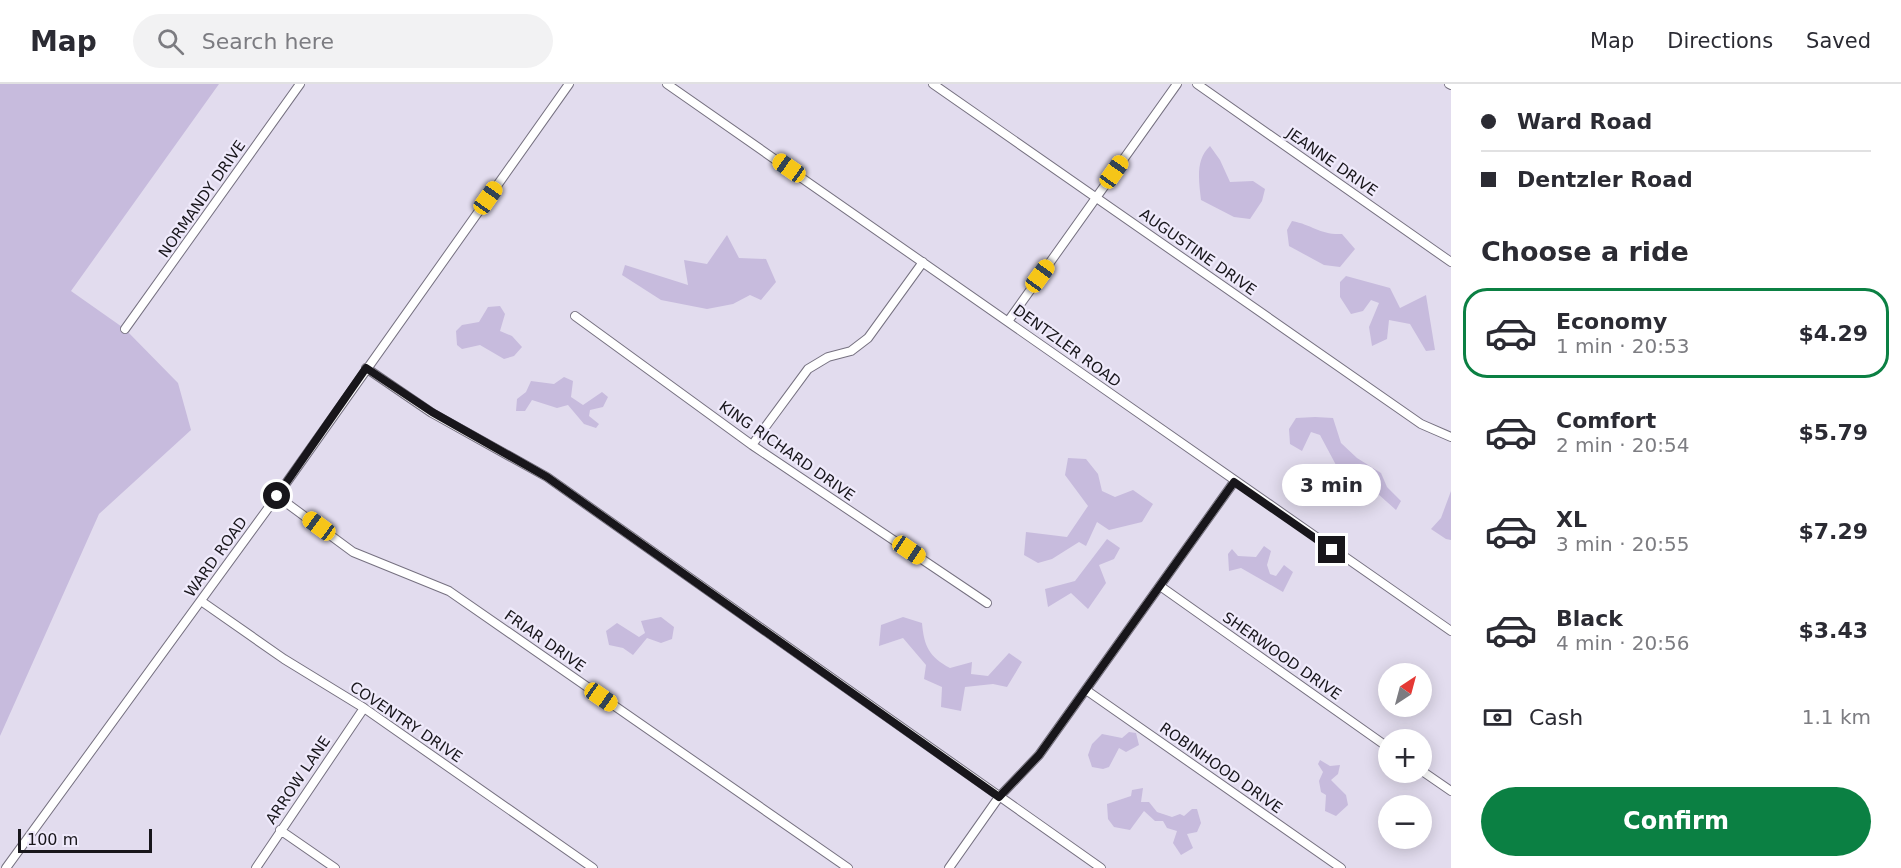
<!DOCTYPE html>
<html lang="en">
<head>
<meta charset="utf-8">
<style>
	:root { --surface:#fff; --page:#f2f2f3; --text:#2b2b33; --muted:#7c7c81; --line:#e1e1e2; --accent:#0b8043 }
	body { margin:0; font-family:"DejaVu Sans",sans-serif; background:var(--page); color:var(--text); height:100vh; display:flex; flex-direction:column; font-size:22px; white-space:nowrap }
	* { box-sizing:border-box; margin:0 }
	p { font-size:20px; color:var(--muted) }
	.icon { flex:none; width:33px; height:33px; fill:none; stroke:currentColor; stroke-width:2; stroke-linecap:round; stroke-linejoin:round }
	.map { position:relative; flex:1; overflow:hidden }
	.panel { display:flex; flex-direction:column; background:var(--surface); width:450px }
	.panel>* { flex:none }
	.top-card { display:grid; align-content:center; height:132px; padding:0 30px; background:var(--surface) }
	.needle { width:39px; rotate:36deg }
	.buttons { position:absolute; left:1378px; top:579px; display:grid; gap:12px }
	.buttons a { display:grid; place-items:center; width:54px; height:54px; border-radius:50%; background:var(--surface); box-shadow:0 3px 15px #0003; font-size:30px }
	.scale { position:absolute; left:18px; bottom:15px; width:134px; box-sizing:border-box; padding-left:6px; border:3px solid #18161b; border-top:0; font-size:16px; line-height:21px; white-space:nowrap; color:#18161b; -webkit-text-stroke:4px #efeafb; paint-order:stroke }
	.end { position:absolute; width:27px; height:27px; margin:-14px; border:8px solid #18161b; background:#fff; box-shadow:0 0 0 3px #fff }
	.from { border-radius:50% }
	.bubble { position:absolute; height:42px; border-radius:21px; background:var(--surface); box-shadow:0 3px 15px #0003; font-size:20px; font-weight:800; line-height:42px; text-align:center }
	.car { position:absolute; width:18px; height:36px; margin:-18px -9px; border-radius:8px; box-shadow:0 0 4px 2px #0007; background:linear-gradient(#f5c518 24%,#345 0 40%,#f5c518 0 76%,#345 0 86%,#f5c518 0) }
	.top-card b { display:flex; align-items:center; gap:21px; height:57px; font-size:22px }
	.top-card b+b { border-top:2px solid var(--line) }
	.top-card i { width:15px; height:15px; background:var(--text) }
	ul { padding:0; list-style:none }
	li { display:flex; align-items:center; gap:18px; height:90px; margin:0 12px 9px; padding:0 18px; border:3px solid transparent; border-radius:24px }
	li div { flex:1 }
	li b { display:block; font-size:22px }
	li em { font-style:normal; font-weight:800 }
	li.current { border-color:var(--accent) }
	li>.icon { width:54px; height:54px; stroke-width:1.5 }
	h2 { padding:0 30px; font-size:27px; line-height:72px }
	.pay { display:flex; align-items:center; gap:15px; height:66px; padding:0 30px; font-size:22px }
	.pay p { margin-inline-start:auto }
	.cta { display:flex; gap:12px; margin-top:auto; padding:12px 30px }
	.cta a { flex:1; height:69px; border-radius:36px; background:var(--accent); color:#fff; font-size:24px; font-weight:800; line-height:69px; text-align:center }
	header { display:flex; align-items:center; gap:36px; box-sizing:border-box; height:84px; padding:0 30px; background:var(--surface); border-bottom:2px solid var(--line) }
	header strong { font-size:28px }
	nav { display:flex; gap:33px; margin-inline-start:auto; font-size:21px }
	.search { width:420px; height:54px; background:var(--page); display:flex; align-items:center; gap:15px; box-sizing:border-box; padding:0 21px; border-radius:33px; color:var(--muted); font-size:22px }
	main { display:flex; flex:1; min-height:0 }
	.map>svg:first-child { display:block }
	.green { fill:#c7bbdd }
	.lines { fill:none; stroke-linecap:round; stroke-linejoin:round }
	.minor-casing { stroke:#767180; stroke-width:10 }
	.minor { stroke:#fff; stroke-width:8 }
	.route { stroke:#18161b; stroke-width:8 }
	.labels { text-anchor:middle; stroke-width:4.5; stroke-linejoin:round; paint-order:stroke }
	.street-label { font-size:15px; fill:#18161b; stroke:#efeafb }
</style>
</head>
<body>
<header>
<strong>Map</strong>
<div class="search"><svg class="icon" aria-label="search" viewBox="0 0 24 24"><circle cx="10" cy="10" r="6"/><path d="M15 15l6 6"/></svg>Search here</div>
<nav><a>Map</a><a>Directions</a><a>Saved</a></nav>
</header>
<main>
<div class="map">
<svg width="1451" height="784" viewBox="0 0 1451 784">
	<rect width="100%" height="100%" fill="#e2dcee"/>
	<!-- green -->
	<path class="green" d="M 0,0 L 219,0 L 71,207 L 125,245 L 178,299 L 191,346 L 99,430 L 0,652 Z
		M 1210,62 L 1220,76 L 1230,98 L 1253,97 L 1265,105 L 1262,117 L 1250,135 L 1234,133 L 1201,116 C 1199,97 1195,76 1210,62 Z
		M 1292,137 C 1313,141 1320,151 1342,150 L 1355,165 L 1340,183 L 1324,181 L 1289,162 L 1287,146 Z
		M 727,151 L 739,174 L 766,175 L 776,198 L 761,216 L 750,211 L 733,220 L 707,225 L 661,216 L 622,191 L 625,181 L 688,201 L 684,176 L 707,180 Z
		M 1346,192 L 1390,204 L 1400,224 L 1426,211 L 1435,266 L 1426,267 L 1410,240 L 1389,236 L 1387,255 L 1372,262 L 1369,243 L 1379,219 L 1371,216 L 1363,227 L 1351,230 L 1340,213 L 1340,198 Z
		M 500,222 L 505,230 L 500,247 L 512,252 L 522,263 L 514,272 L 504,275 L 480,261 L 462,265 L 457,261 L 456,247 L 462,241 L 479,238 L 488,223 Z
		M 564,293 L 573,297 L 571,313 L 583,321 L 602,308 L 608,313 L 603,323 L 590,326 L 589,332 L 599,340 L 596,344 L 584,340 L 568,321 L 557,324 L 532,316 L 525,327 L 516,327 L 517,315 L 526,308 L 531,297 L 554,300 Z
		M 1315,333 L 1333,334 L 1341,359 L 1357,374 L 1381,389 L 1387,403 L 1401,417 L 1396,426 L 1350,385 L 1336,381 L 1320,351 L 1311,348 L 1302,367 L 1290,360 L 1289,345 L 1296,334 Z
		M 1068,374 L 1086,375 L 1098,390 L 1102,407 L 1115,413 L 1133,406 L 1153,420 L 1142,438 L 1109,446 L 1097,438 L 1086,462 L 1079,458 L 1052,475 L 1038,479 L 1024,471 L 1026,448 L 1067,453 L 1088,422 L 1065,391 Z
		M 1451,407 L 1451,456 L 1446,455 L 1431,445 L 1441,434 Z
		M 1107,455 L 1120,464 L 1114,475 L 1099,481 L 1106,499 L 1088,525 L 1071,509 L 1048,523 L 1045,505 L 1075,497 Z
		M 1264,462 L 1271,467 L 1267,481 L 1270,490 L 1276,492 L 1284,481 L 1293,488 L 1283,508 L 1241,484 L 1229,487 L 1228,470 L 1232,465 L 1238,472 L 1256,473 Z
		M 661,533 L 674,543 L 672,555 L 661,559 L 647,554 L 633,571 L 623,564 L 609,561 L 606,547 L 617,539 L 639,553 L 645,549 L 641,537 Z
		M 903,533 L 922,539 C 924,562 929,573 950,584 L 972,578 L 971,590 L 988,592 L 1009,569 L 1022,578 L 1007,603 L 993,600 L 965,603 L 961,627 L 941,623 L 942,603 L 924,595 L 926,581 L 903,554 L 879,562 L 881,541 Z
		M 1129,648 L 1136,649 L 1139,661 L 1126,668 L 1119,664 L 1109,683 L 1103,685 L 1092,683 L 1088,671 L 1092,660 L 1102,650 L 1122,654 Z
		M 1320,676 L 1330,682 L 1340,681 L 1338,690 L 1331,696 L 1346,711 L 1348,721 L 1336,732 L 1325,727 L 1326,711 L 1321,708 L 1319,697 L 1323,688 L 1318,680 Z
		M 1143,704 L 1141,718 L 1149,718 L 1157,728 L 1172,733 L 1180,730 L 1184,732 L 1192,725 L 1197,725 L 1201,739 L 1197,748 L 1187,750 L 1193,764 L 1181,771 L 1173,759 L 1177,747 L 1167,744 L 1163,737 L 1155,737 L 1144,727 L 1130,746 L 1114,743 L 1108,735 L 1107,720 L 1131,712 L 1132,706 Z"/>
	<g class="lines">
		<!-- minor casing -->
		<g class="minor-casing">
			<path id="minor" d="M 667,0 L 1451,547
				M 933,0 L 1421,340 L 1451,353
				M 1197,0 L 1451,178
				M 1449,0 L 1451,1
				M 575,232 L 752,361 L 987,519
				M 1009,236 L 1177,0
				M 125,245 L 300,0
				M 366,284 L 432,329 L 547,393 L 1101,784
				M 752,361 L 808,285 L 828,273 L 851,267 L 868,254 L 923,178
				M 277,412 L 353,468 L 449,507 L 848,784
				M 1160,502 L 1389,664
				M 201,517 L 284,575 L 364,624 L 593,784
				M 1086,606 L 1341,784
				M 1422,687 L 1451,707
				M 280,746 L 335,784
				M 6,784 L 277,412 L 569,0
				M 256,784 L 364,624
				M 949,784 L 999,713 L 1039,671 L 1234,398"/>
		</g>
		<!-- minor -->
		<use href="#minor" class="minor"/>
	</g>
	<g class="lines">
		<!-- route -->
		<path class="route" d="M 277,412 L 366,284 L 432,328 L 547,393 L 999,713 L 1039,671 L 1234,398 L 1332,466"/>
	</g>
	<g class="labels">
		<!-- street labels -->
		<g class="street-label">
			<text transform="translate(1332 78) rotate(35)" y="5">JEANNE DRIVE</text>
			<text transform="translate(202 115) rotate(-55)" y="5">NORMANDY DRIVE</text>
			<text transform="translate(1198 168) rotate(35)" y="5">AUGUSTINE DRIVE</text>
			<text transform="translate(1067 262) rotate(36)" y="5">DENTZLER ROAD</text>
			<text transform="translate(787 367) rotate(35)" y="5">KING RICHARD DRIVE</text>
			<text transform="translate(216 473) rotate(-54)" y="5">WARD ROAD</text>
			<text transform="translate(545 557) rotate(35)" y="5">FRIAR DRIVE</text>
			<text transform="translate(1282 572) rotate(35)" y="5">SHERWOOD DRIVE</text>
			<text transform="translate(406 638) rotate(34)" y="5">COVENTRY DRIVE</text>
			<text transform="translate(1221 684) rotate(35)" y="5">ROBINHOOD DRIVE</text>
			<text transform="translate(298 696) rotate(-56)" y="5">ARROW LANE</text>
		</g>
	</g>
</svg>
<div class="buttons">
<a><svg class="needle" viewBox="-14 -14 28 28"><path d="M0-13l5 13h-10z" fill="#e53935"/><path d="M0 13l5-13h-10z" fill="#7c7c81"/></svg></a>
<a>+</a>
<a>−</a>
</div>
<div class="scale">100 m</div>
<i class="end from" style="left:277px;top:412px"></i>
<i class="end" style="left:1332px;top:466px"></i>
<div class="bubble" style="left:1282px;top:380px;width:99px">3 min</div>
<i class="car" style="left:789px;top:84px;rotate:305deg"></i>
<i class="car" style="left:1114px;top:88px;rotate:35deg"></i>
<i class="car" style="left:488px;top:114px;rotate:35deg"></i>
<i class="car" style="left:1040px;top:192px;rotate:36deg"></i>
<i class="car" style="left:319px;top:442px;rotate:306deg"></i>
<i class="car" style="left:909px;top:466px;rotate:124deg"></i>
<i class="car" style="left:601px;top:613px;rotate:125deg"></i>
</div>
<section class="panel">
<div class="top-card">
<b><i class="from"></i>Ward Road</b>
<b><i></i>Dentzler Road</b>
</div>
<h2>Choose a ride</h2>
<ul>
<li class="current"><svg class="icon" aria-label="car" viewBox="0 0 24 24"><path d="M5 17H2v-5l4-1 3-4h7l3 4 3 1v5h-3M9 17h6M6 11h13"/><circle cx="7" cy="17" r="2"/><circle cx="17" cy="17" r="2"/></svg><div><b>Economy</b><p>1 min · 20:53</p></div><em>$4.29</em></li>
<li><svg class="icon" aria-label="car" viewBox="0 0 24 24"><path d="M5 17H2v-5l4-1 3-4h7l3 4 3 1v5h-3M9 17h6M6 11h13"/><circle cx="7" cy="17" r="2"/><circle cx="17" cy="17" r="2"/></svg><div><b>Comfort</b><p>2 min · 20:54</p></div><em>$5.79</em></li>
<li><svg class="icon" aria-label="car" viewBox="0 0 24 24"><path d="M5 17H2v-5l4-1 3-4h7l3 4 3 1v5h-3M9 17h6M6 11h13"/><circle cx="7" cy="17" r="2"/><circle cx="17" cy="17" r="2"/></svg><div><b>XL</b><p>3 min · 20:55</p></div><em>$7.29</em></li>
<li><svg class="icon" aria-label="car" viewBox="0 0 24 24"><path d="M5 17H2v-5l4-1 3-4h7l3 4 3 1v5h-3M9 17h6M6 11h13"/><circle cx="7" cy="17" r="2"/><circle cx="17" cy="17" r="2"/></svg><div><b>Black</b><p>4 min · 20:56</p></div><em>$3.43</em></li>
</ul>
<div class="pay"><svg class="icon" aria-label="cash" viewBox="0 0 24 24"><path d="M3 7h18v10H3z"/><circle cx="12" cy="12" r="2"/></svg>Cash<p>1.1 km</p></div>
<div class="cta"><a>Confirm</a></div>
</section>
</main>
</body>
</html>
